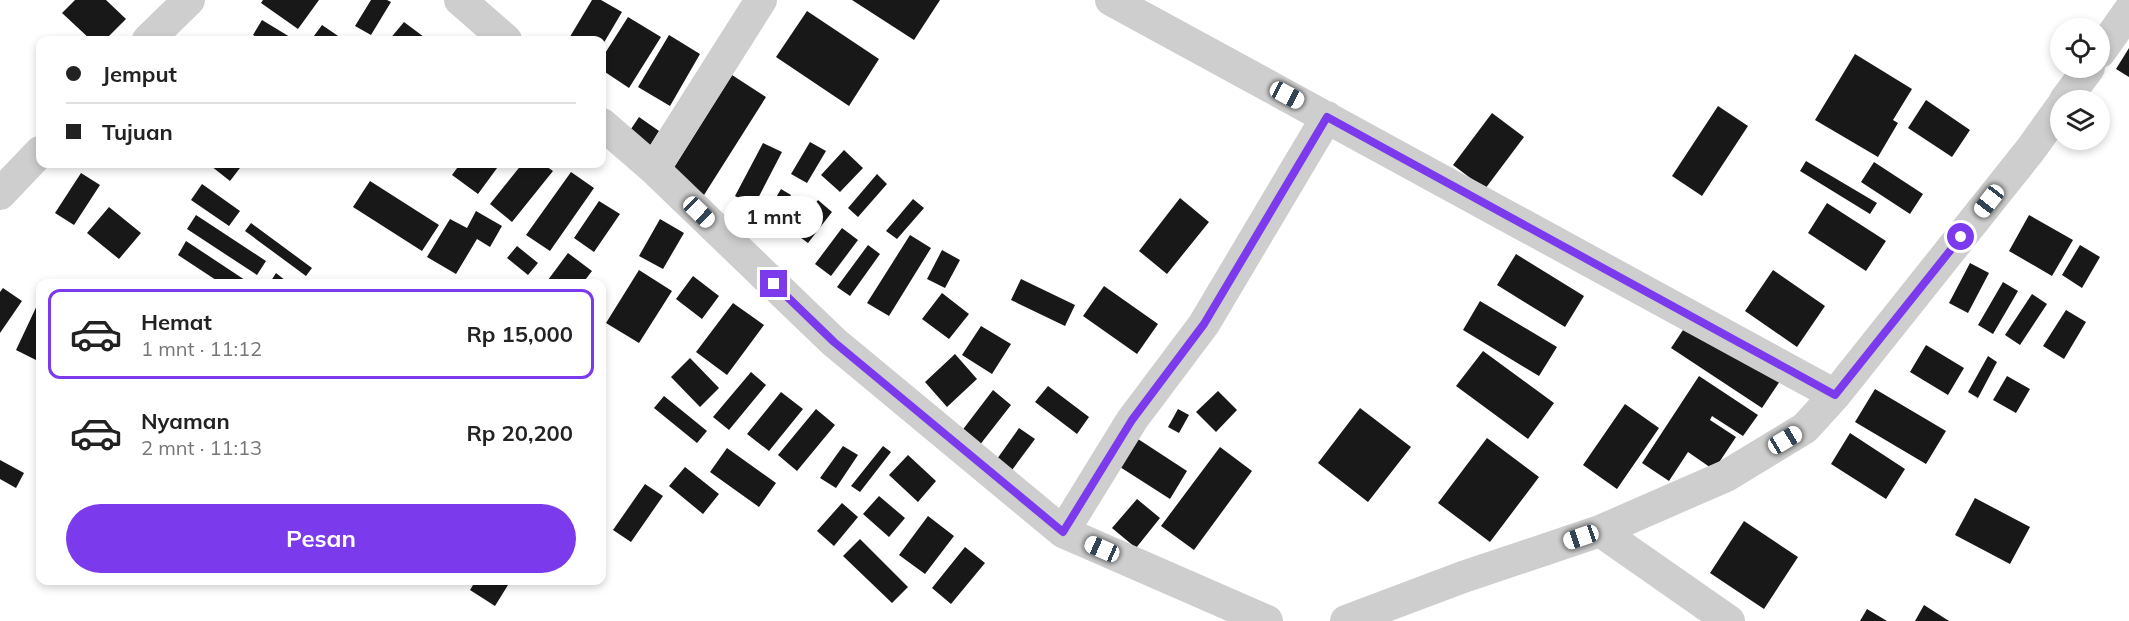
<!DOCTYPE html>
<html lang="id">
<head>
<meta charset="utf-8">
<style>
	:root { --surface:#fff; --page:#f2f2f2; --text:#222; --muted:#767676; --line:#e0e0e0; --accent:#7c3aed }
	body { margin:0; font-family:Mulish,sans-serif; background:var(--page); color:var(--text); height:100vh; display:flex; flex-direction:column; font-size:22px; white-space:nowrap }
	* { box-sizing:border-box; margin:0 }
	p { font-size:20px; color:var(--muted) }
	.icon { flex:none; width:33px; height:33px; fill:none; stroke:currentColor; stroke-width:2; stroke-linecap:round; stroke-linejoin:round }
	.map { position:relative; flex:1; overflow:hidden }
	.panel { position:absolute; left:36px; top:279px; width:570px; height:306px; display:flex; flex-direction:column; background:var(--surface); border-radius:12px; box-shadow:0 3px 9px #0003 }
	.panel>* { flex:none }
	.banner { position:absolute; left:36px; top:36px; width:570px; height:132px; border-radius:12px; box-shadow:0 3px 9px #0003; display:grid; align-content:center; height:132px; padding:0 30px; background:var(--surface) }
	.tools { position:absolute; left:2050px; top:18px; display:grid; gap:12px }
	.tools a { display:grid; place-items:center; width:60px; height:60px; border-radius:50%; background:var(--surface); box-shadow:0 3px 9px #0003; font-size:30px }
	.end { position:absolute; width:27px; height:27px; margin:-14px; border:8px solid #7c3aed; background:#fff; box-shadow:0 0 0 3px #fff }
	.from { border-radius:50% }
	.bubble { position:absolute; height:42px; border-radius:21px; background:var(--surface); box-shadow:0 3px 9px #0003; font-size:20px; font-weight:700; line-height:42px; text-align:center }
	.car { position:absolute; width:18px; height:36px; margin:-18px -9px; border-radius:8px; box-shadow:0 0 4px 2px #0007; background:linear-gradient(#fff 24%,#345 0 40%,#fff 0 76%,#345 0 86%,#fff 0) }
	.banner b { display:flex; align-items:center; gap:21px; height:57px; font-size:22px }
	.banner b+b { border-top:2px solid var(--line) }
	.banner i { width:15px; height:15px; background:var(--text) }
	ul { padding:10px 0 0; list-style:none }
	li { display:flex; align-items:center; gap:18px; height:90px; margin:0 12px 9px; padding:0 18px; border:3px solid transparent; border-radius:12px }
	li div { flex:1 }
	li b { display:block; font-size:22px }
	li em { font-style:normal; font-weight:700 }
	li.current { border-color:var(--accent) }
	li>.icon { width:54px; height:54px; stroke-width:1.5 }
	.button { display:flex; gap:12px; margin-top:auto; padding:12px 30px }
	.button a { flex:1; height:69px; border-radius:36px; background:var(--accent); color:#fff; font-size:24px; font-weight:700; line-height:69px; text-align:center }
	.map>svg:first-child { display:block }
	.building { fill:#181818 }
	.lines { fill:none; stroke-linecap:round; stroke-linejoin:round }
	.minor { stroke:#cecece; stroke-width:32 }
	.route { stroke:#7c3aed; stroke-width:8 }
</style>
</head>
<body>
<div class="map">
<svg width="2129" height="621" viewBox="0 0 2129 621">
	<rect width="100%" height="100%" fill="#fff"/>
	<!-- building -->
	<path class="building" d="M 75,0 L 106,0 L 126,19 L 105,40 L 91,40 L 62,13 Z
		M 263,0 L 319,0 L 298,29 L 261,3 Z
		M 371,0 L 387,0 L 391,2 L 371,35 L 355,26 Z
		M 592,0 L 601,0 L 622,12 L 602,46 L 602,40 L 568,40 Z
		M 852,0 L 940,0 L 914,40 Z
		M 807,11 L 879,59 L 849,106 L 776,57 Z
		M 628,17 L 661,37 L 629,88 L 602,70 L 602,58 Z
		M 262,20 L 290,37 L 288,40 L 262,40 L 253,35 Z
		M 404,22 L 428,40 L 389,40 Z
		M 322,25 L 344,40 L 311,40 Z
		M 669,35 L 700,54 L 670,106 L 638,87 Z
		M 2129,48 L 2129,77 L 2116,69 Z
		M 1855,54 L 1912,89 L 1893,120 L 1898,123 L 1878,157 L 1815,120 Z
		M 732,75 L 766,97 L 704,195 L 670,174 Z
		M 1926,100 L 1970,130 L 1952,157 L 1908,128 Z
		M 1718,106 L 1748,126 L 1702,196 L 1672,176 Z
		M 1492,113 L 1524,137 L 1485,189 L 1453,165 Z
		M 639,117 L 659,131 L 646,152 L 625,138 Z
		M 810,142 L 826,151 L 807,183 L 791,174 Z
		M 763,143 L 782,152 L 754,206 L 735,196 Z
		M 844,150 L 863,168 L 840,192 L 821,175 Z
		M 1806,161 L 1877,203 L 1870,214 L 1800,171 Z
		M 1874,162 L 1923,194 L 1910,214 L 1861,182 Z
		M 213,164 L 243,164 L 230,181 L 211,166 Z
		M 460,164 L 500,164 L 478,194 L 452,175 Z
		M 522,164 L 543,164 L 553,171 L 512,222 L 490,204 Z
		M 571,172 L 594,188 L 550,251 L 526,235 Z
		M 81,173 L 100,185 L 74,225 L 55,213 Z
		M 877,174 L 887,184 L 858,217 L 848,208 Z
		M 370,181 L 439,225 L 422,251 L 353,207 Z
		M 202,184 L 240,211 L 229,226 L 191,200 Z
		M 781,189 L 791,195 L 768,234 L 758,228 Z
		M 1180,198 L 1209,222 L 1167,274 L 1139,251 Z
		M 913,199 L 924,208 L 897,239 L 886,231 Z
		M 818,200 L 832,212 L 808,243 L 793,232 Z
		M 599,201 L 620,214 L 594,252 L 574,238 Z
		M 1827,203 L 1886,241 L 1866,271 L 1808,233 Z
		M 109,207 L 141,233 L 119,259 L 87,233 Z
		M 476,211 L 502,226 L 490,247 L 477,239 L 456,274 L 427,257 L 450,219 L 467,228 Z
		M 196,215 L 266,261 L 257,275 L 187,229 Z
		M 2029,215 L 2073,240 L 2052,276 L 2009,251 Z
		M 660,219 L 684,233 L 663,269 L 639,256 Z
		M 251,223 L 312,268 L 306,276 L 245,231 Z
		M 842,228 L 858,240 L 831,276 L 815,264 Z
		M 910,235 L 931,248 L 889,316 L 867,303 Z
		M 186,241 L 251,284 L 222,284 L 178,255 Z
		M 868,245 L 880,254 L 850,296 L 837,287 Z
		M 2080,245 L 2100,257 L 2082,288 L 2062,275 Z
		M 517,246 L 538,263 L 528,275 L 507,258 Z
		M 942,250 L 960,260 L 945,288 L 927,279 Z
		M 568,253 L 592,271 L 582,284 L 545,284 Z
		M 1516,254 L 1584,296 L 1565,327 L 1497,285 Z
		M 1970,263 L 1989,273 L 1968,313 L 1949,303 Z
		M 639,270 L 672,291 L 639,343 L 606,323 Z
		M 1773,270 L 1825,306 L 1797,347 L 1745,311 Z
		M 276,273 L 290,284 L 269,284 Z
		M 693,276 L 719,296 L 702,319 L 676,299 Z
		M 1021,279 L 1075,305 L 1065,326 L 1011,300 Z
		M 2003,282 L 2018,291 L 1993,334 L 1978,325 Z
		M 1104,286 L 1158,324 L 1137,354 L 1083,316 Z
		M 3,288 L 22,301 L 0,333 L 0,292 Z
		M 942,293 L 969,314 L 949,339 L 922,319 Z
		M 2032,294 L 2047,304 L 2020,345 L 2005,335 Z
		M 40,299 L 40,362 L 16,350 Z
		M 1480,301 L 1557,347 L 1539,376 L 1463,330 Z
		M 733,303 L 764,325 L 727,375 L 696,352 Z
		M 2066,310 L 2086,322 L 2064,359 L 2043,346 Z
		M 1689,321 L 1780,381 L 1762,408 L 1671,348 Z
		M 981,326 L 1011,344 L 992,374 L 962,355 Z
		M 1926,345 L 1964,368 L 1948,395 L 1910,372 Z
		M 1483,351 L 1554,403 L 1528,439 L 1456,386 Z
		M 955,354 L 977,379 L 947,407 L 925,382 Z
		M 1988,356 L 1997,362 L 1978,398 L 1968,392 Z
		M 690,358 L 719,388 L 700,407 L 671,377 Z
		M 751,372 L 766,385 L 729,430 L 713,417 Z
		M 1699,376 L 1758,415 L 1743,436 L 1712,416 L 1710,420 L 1736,437 L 1714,470 L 1688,452 L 1669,481 L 1642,463 Z
		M 2007,376 L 2030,389 L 2016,413 L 1993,400 Z
		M 1048,386 L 1089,417 L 1077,434 L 1035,402 Z
		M 1875,389 L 1946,431 L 1926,464 L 1855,422 Z
		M 993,390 L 1011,405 L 979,446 L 961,432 Z
		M 1218,391 L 1237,410 L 1216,432 L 1196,412 Z
		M 781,392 L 803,409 L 769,451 L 747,434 Z
		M 664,396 L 707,431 L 697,443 L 654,408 Z
		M 1625,404 L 1659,428 L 1617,489 L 1583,465 Z
		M 1360,408 L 1411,447 L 1368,502 L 1318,463 Z
		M 816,409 L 835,425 L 797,471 L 778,455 Z
		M 1178,409 L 1189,415 L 1179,433 L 1168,427 Z
		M 1019,428 L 1035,439 L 1012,470 L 997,459 Z
		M 1850,433 L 1905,469 L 1886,499 L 1831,464 Z
		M 1487,438 L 1539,477 L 1490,542 L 1438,503 Z
		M 1138,439 L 1187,471 L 1170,499 L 1120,467 Z
		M 843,446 L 858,455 L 836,488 L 820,478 Z
		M 883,446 L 891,452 L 860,492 L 851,486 Z
		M 1220,447 L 1252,471 L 1194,550 L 1161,526 Z
		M 727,448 L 776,483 L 759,507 L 710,472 Z
		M 908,455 L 936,481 L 918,502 L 889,475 Z
		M 0,460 L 24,473 L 16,488 L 0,479 Z
		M 685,467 L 719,494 L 703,514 L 669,486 Z
		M 645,484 L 663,496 L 631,542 L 613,530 Z
		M 879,496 L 905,518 L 889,537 L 863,514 Z
		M 1975,498 L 2030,527 L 2010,564 L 1955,535 Z
		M 1137,499 L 1160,518 L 1136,548 L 1112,528 Z
		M 842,503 L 858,517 L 834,546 L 817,531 Z
		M 928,516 L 954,536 L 925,574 L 899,555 Z
		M 1744,521 L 1798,557 L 1764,609 L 1710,573 Z
		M 860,539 L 908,587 L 892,603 L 843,556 Z
		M 965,547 L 985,563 L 951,604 L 932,588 Z
		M 476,580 L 511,580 L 495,606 L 470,590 Z
		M 1924,605 L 1949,621 L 1915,621 Z
		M 1867,609 L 1887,621 L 1860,621 Z"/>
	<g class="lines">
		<!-- minor -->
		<path class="minor" d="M 460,0 L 506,40
			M 1111,0 L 1835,395
			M 148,40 L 189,0
			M 2100,52 L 2129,11
			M 2065,100 L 2089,68
			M 602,124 L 654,169 L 834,342 L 1063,532 L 1267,621
			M 654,169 L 761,0
			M 0,194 L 40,152
			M 1600,531 L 1726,476 L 1805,428 L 1835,395 L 2031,149 L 2061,107
			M 1063,532 L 1132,420 L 1204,324 L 1327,117
			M 1346,621 L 1463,577 L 1600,531 L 1729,621"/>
	</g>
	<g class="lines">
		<!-- route -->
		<path class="route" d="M 774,284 L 834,342 L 1063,532 L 1132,420 L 1204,324 L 1327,117 L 1835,395 L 1961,237"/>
	</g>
</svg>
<div class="tools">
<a><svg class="icon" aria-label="locate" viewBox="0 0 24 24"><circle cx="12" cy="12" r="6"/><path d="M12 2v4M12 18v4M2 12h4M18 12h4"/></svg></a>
<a><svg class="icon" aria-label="layers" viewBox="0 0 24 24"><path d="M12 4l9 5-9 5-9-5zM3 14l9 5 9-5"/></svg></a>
</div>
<i class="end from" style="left:1961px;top:237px"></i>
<i class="end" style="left:774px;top:284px"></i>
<div class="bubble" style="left:724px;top:196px;width:99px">1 mnt</div>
<i class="car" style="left:1287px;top:95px;rotate:118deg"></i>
<i class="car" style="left:1989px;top:201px;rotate:218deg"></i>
<i class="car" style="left:699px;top:212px;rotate:134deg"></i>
<i class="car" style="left:1785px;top:440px;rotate:59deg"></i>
<i class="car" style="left:1581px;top:537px;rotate:251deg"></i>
<i class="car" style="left:1102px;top:549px;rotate:294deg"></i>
<div class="banner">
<b><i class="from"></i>Jemput</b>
<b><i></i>Tujuan</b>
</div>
<section class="panel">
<ul>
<li class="current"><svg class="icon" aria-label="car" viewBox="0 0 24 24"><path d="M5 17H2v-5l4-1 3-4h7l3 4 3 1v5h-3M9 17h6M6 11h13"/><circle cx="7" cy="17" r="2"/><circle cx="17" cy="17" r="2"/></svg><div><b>Hemat</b><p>1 mnt · 11:12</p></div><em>Rp 15,000</em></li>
<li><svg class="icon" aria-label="car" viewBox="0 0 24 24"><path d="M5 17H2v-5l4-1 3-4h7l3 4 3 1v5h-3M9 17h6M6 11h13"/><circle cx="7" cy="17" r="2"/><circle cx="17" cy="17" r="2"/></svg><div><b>Nyaman</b><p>2 mnt · 11:13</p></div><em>Rp 20,200</em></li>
</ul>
<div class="button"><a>Pesan</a></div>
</section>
</div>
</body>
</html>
